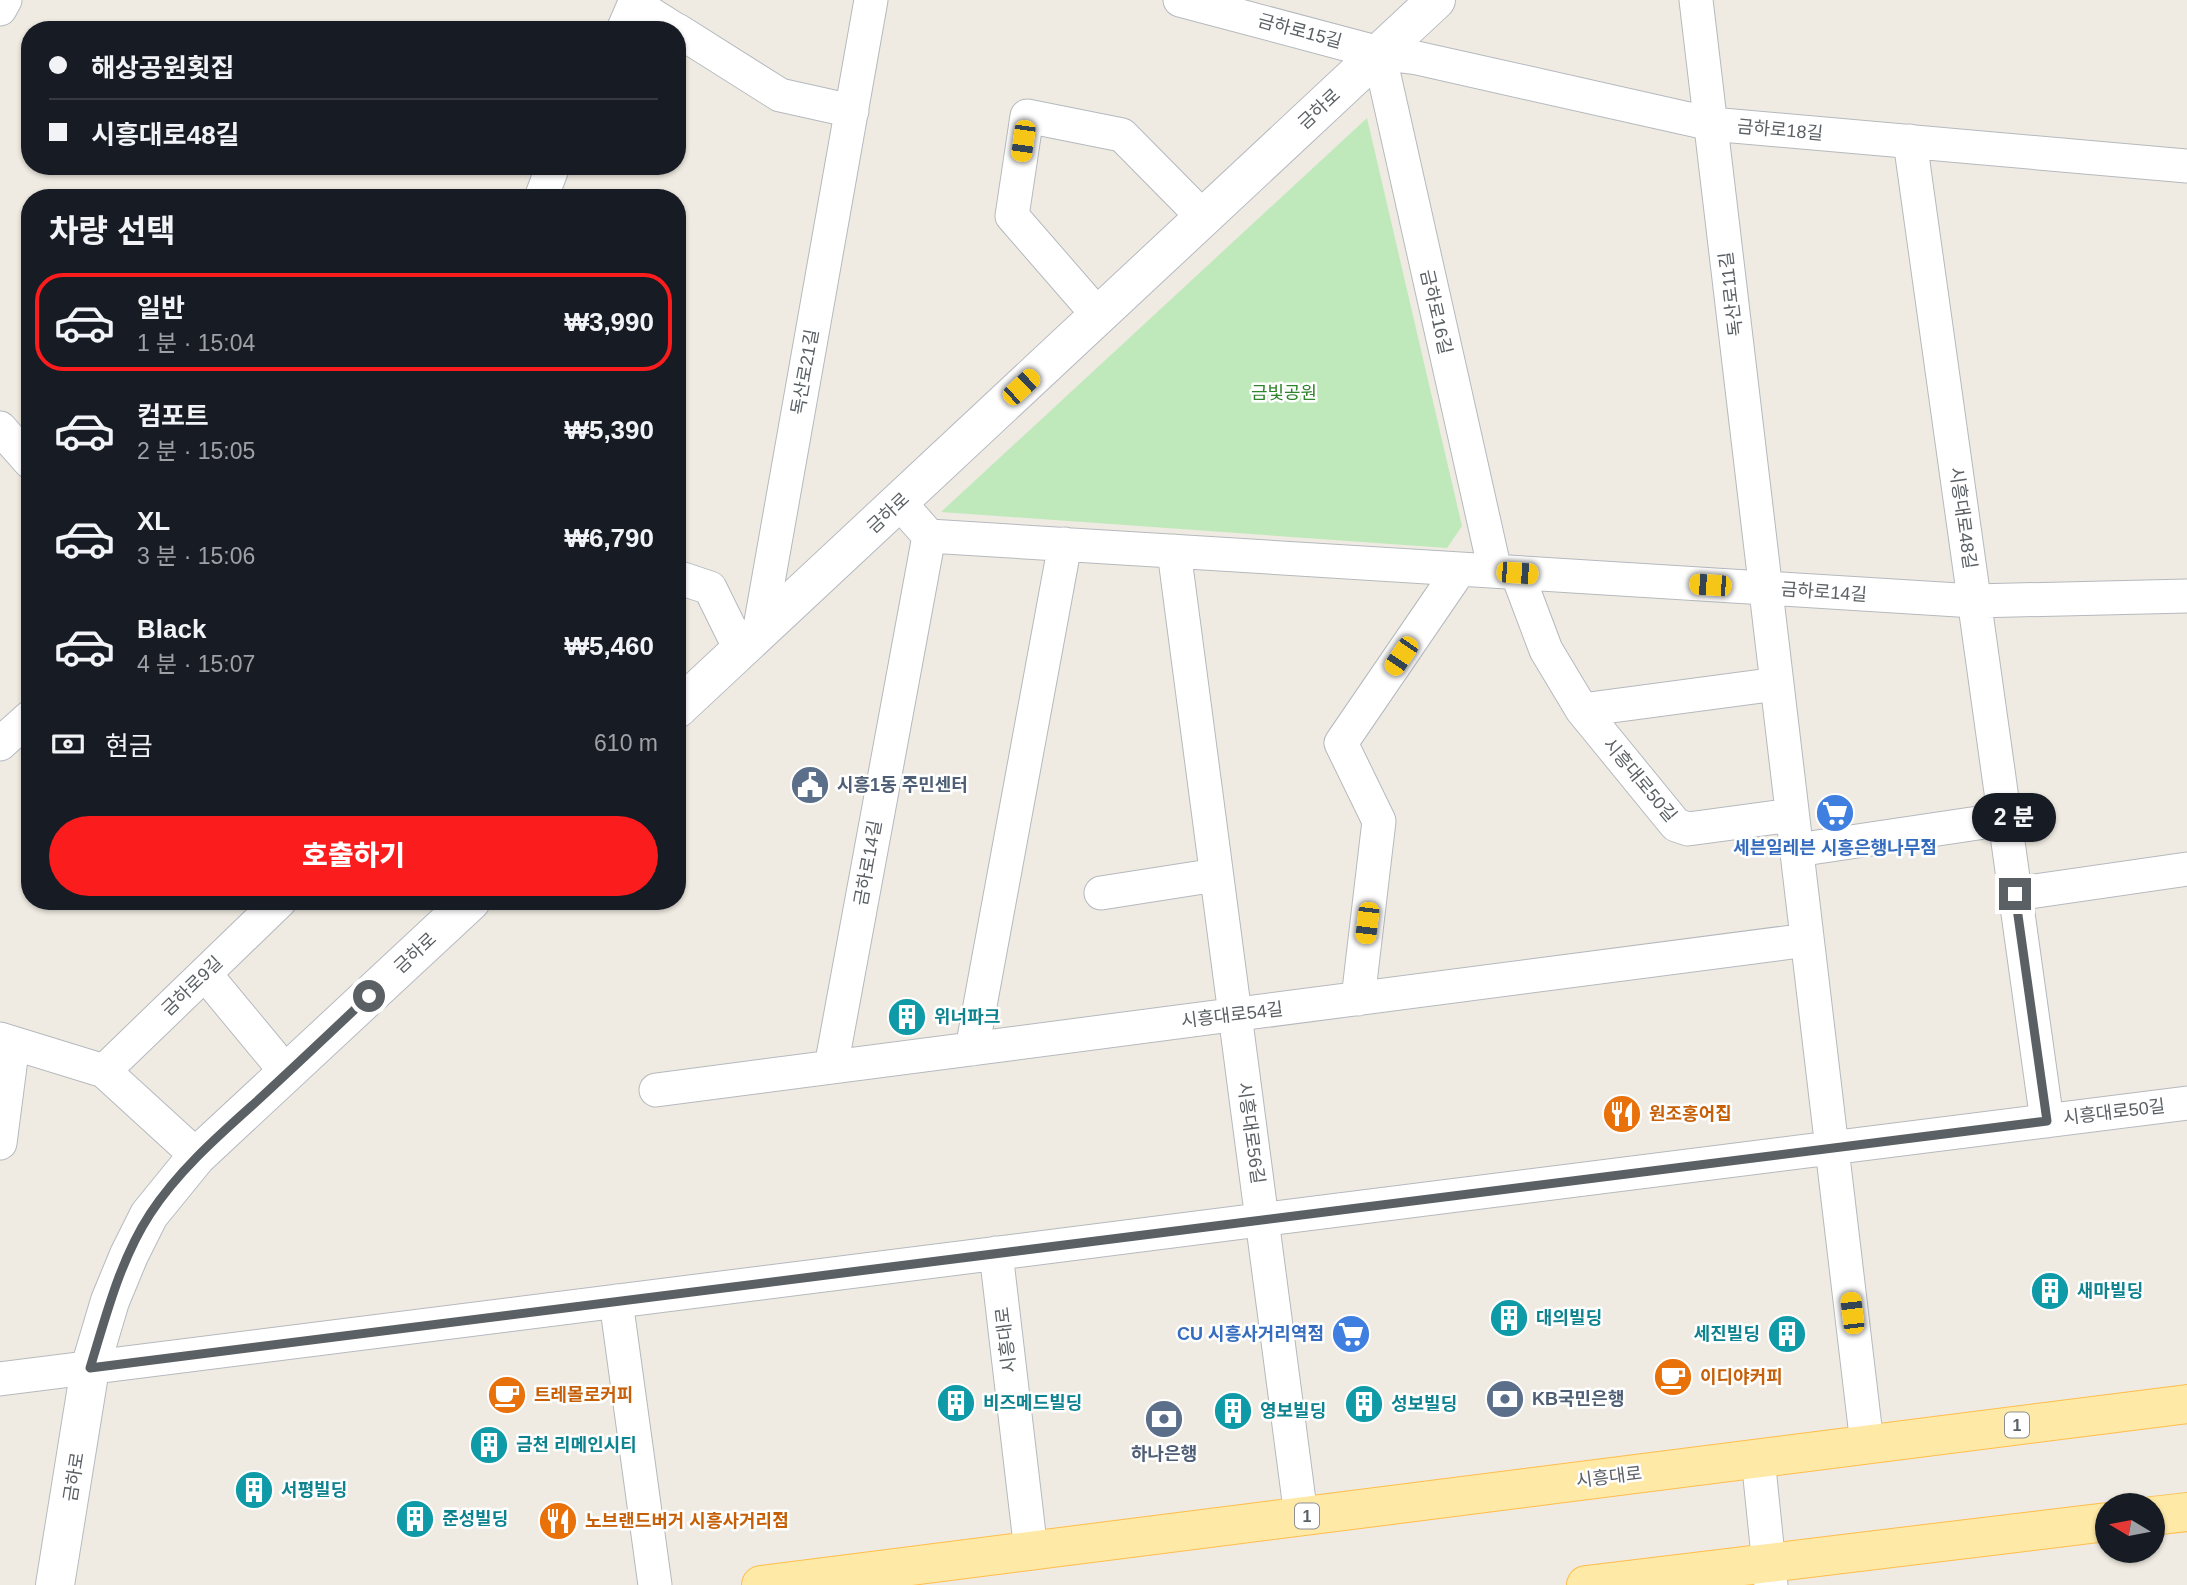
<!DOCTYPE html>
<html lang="ko">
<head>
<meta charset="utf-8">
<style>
	:root { --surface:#171b24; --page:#20242c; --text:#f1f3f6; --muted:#9ea1a6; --line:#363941; --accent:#fb1c1d }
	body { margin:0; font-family:Helvetica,"Noto Sans KR",sans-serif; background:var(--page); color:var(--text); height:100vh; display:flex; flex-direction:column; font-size:26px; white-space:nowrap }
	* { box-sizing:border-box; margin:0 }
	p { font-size:23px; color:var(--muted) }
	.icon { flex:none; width:38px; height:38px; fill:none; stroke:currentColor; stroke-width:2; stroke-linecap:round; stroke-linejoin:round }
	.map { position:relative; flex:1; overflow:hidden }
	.details { position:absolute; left:21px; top:189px; width:665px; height:721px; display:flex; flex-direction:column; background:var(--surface); border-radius:28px; box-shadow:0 2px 5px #0004 }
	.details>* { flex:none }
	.banner { position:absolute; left:21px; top:21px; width:665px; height:154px; border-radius:28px; box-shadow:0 2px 5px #0004; display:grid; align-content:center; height:154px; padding:0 28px; background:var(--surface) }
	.needle { width:46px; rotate:280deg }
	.buttons { position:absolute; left:2095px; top:1493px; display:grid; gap:14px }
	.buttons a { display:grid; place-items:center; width:70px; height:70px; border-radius:50%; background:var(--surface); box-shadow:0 2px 5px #0004; font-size:35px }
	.end { position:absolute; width:32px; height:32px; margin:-16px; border:9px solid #5a6064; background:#fff; box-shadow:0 0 0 4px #fff }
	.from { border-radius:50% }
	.bubble { position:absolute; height:49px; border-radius:24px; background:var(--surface); box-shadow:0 2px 5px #0004; font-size:23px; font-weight:800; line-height:49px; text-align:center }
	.car { position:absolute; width:21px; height:42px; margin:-21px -10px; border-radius:9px; box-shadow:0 0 5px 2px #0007; background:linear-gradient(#f5c518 24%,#345 0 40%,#f5c518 0 76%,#345 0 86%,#f5c518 0) }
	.banner b { display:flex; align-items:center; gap:24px; height:66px; font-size:26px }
	.banner b+b { border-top:2px solid var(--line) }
	.banner i { width:18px; height:18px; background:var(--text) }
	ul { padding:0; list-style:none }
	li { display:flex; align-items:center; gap:21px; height:98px; margin:0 14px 10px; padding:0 14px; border:4px solid transparent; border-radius:28px }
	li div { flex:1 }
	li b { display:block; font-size:26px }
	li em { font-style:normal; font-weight:800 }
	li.current { border-color:var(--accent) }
	li>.icon { width:63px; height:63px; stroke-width:1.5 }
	h2 { padding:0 28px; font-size:32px; line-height:84px }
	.pay { display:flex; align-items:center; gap:18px; height:77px; padding:0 28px; font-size:26px }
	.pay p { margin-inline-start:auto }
	.button { display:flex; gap:14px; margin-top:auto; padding:14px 28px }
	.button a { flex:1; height:80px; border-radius:42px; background:var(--accent); color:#fff; font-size:28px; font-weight:800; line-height:80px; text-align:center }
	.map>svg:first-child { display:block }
	.green { fill:#bfe9bb }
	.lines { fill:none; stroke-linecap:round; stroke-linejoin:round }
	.minor-casing { stroke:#b5b9be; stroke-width:35 }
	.secondary-casing { stroke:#b6bac0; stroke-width:40 }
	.primary-casing { stroke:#ffbd4b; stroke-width:40 }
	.minor { stroke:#fff; stroke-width:33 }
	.secondary { stroke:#fff; stroke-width:38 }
	.primary { stroke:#ffe9a7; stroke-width:38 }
	.route { stroke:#5a6064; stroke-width:9 }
	.labels { text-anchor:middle; stroke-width:5; stroke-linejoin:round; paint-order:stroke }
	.shield { fill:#fff; stroke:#8c9092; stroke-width:2 }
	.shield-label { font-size:16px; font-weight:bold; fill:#5a6064 }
	.street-label { font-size:18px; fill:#5a6064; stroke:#fff }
	.park-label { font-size:18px; fill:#2e832b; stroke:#fff }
	.service-label { font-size:18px; font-weight:bold; fill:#4e5e75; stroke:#fff; text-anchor:start }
	.shop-label { font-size:18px; font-weight:bold; fill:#366cbe; stroke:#fff }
	.culture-label { font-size:18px; font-weight:bold; fill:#0d838f; stroke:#fff; text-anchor:start }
	.food-label { font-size:18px; font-weight:bold; fill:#c56008; stroke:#fff; text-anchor:start }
</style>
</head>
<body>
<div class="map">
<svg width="2187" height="1585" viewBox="0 0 2187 1585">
	<rect width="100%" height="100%" fill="#efebe2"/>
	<!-- green -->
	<path class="green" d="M 1367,118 L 1462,526 L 1447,548 L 941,512 Z"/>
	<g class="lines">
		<!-- minor casing -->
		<g class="minor-casing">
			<path id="minor" d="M 1180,0 L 1379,53 L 1417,58 L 1711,124 L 2187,166
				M 1696,0 L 1867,1444
				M 635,4 L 676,30
				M 0,9 L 5,0
				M 623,30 L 636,0
				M 677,30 L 780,95 L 852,111
				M 1379,53 L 1495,571
				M 1910,141 L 2047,1121
				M 541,198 L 553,166
				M 1098,315 L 1012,216 L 1027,116 L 1122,135 L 1203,217
				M 0,428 L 30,462
				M 900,503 L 929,536 L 1974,601 L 2187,596
				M 1174,551 L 1301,1516
				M 1517,573 L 1546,650 L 1582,710 L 1676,825 L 1688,829 L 1792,815
				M 677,577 L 710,588 L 741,651
				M 759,633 L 871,0
				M 1582,710 L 1777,684
				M 0,744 L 30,717
				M 1797,850 L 2005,819
				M 1101,893 L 1216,875
				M 2015,894 L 2187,869
				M 205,974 L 287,1073
				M 1358,999 L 1379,821 L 1341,743 L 1460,569
				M 0,1039 L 104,1071 L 197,1156
				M 972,1049 L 1065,544
				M 831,1067 L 929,536
				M 104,1071 L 280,901
				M 656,1090 L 1807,940
				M 0,1143 L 13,1043
				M 996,1253 L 1031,1551
				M 616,1301 L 655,1585
				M 0,1379 L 2187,1103
				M 1758,1458 L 1771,1585"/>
		</g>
		<!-- secondary casing -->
		<g class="secondary-casing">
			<path id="secondary" d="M 677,709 L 1436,0
				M 55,1585 L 90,1368 L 110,1301 L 129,1255 L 149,1215 L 197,1156 L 471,901"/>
		</g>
		<!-- primary casing -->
		<g class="primary-casing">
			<path id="primary" d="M 2152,1516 L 2187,1512
				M 761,1585 L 2187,1404
				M 1586,1585 L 2107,1522"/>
		</g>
		<!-- minor -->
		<use href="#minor" class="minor"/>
		<!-- secondary -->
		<use href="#secondary" class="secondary"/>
		<!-- primary -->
		<use href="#primary" class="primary"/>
	</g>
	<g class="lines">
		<!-- route -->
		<path class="route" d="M 369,996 C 331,1032 294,1067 256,1102 C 218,1136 178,1171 150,1214 C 120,1260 106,1316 90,1368 L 2047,1121 L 2015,894"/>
	</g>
	<!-- icons -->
	<defs>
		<g id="civic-disc" transform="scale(2.0125)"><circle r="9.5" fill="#5c6f8a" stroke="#fff"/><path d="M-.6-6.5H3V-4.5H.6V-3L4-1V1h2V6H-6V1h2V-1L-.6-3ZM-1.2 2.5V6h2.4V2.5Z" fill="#fff"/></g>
		<g id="supermarket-disc" transform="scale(2.0125)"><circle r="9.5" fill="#3f7fe0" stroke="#fff"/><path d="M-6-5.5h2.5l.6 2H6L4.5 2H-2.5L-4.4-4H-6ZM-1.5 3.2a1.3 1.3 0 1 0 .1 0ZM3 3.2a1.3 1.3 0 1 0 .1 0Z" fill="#fff"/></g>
		<g id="building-disc" transform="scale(2.0125)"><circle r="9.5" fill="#0f9aa8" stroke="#fff"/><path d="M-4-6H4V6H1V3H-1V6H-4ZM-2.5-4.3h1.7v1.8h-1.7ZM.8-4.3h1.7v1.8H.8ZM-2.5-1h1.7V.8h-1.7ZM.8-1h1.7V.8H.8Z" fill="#fff"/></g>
		<g id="restaurant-disc" transform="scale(2.0125)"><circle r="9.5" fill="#e8710a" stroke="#fff"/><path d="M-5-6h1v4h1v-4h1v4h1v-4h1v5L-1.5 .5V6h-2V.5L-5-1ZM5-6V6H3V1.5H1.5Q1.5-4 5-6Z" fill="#fff"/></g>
		<g id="cafe-disc" transform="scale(2.0125)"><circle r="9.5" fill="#e8710a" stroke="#fff"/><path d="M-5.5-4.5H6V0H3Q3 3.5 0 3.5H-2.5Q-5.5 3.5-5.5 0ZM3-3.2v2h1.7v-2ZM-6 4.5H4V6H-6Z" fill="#fff"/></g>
		<g id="bank-disc" transform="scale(2.0125)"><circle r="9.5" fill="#5c6f8a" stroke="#fff"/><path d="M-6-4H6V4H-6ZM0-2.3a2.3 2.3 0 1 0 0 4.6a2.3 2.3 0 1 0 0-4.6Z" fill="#fff"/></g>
	</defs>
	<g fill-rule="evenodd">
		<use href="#civic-disc" x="810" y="785"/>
		<use href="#supermarket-disc" x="1835" y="813"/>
		<use href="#building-disc" x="907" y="1017"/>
		<use href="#restaurant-disc" x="1622" y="1114"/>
		<use href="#building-disc" x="2050" y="1291"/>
		<use href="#building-disc" x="1509" y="1318"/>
		<use href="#supermarket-disc" x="1351" y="1334"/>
		<use href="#building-disc" x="1787" y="1334"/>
		<use href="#cafe-disc" x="1673" y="1377"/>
		<use href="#cafe-disc" x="507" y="1395"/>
		<use href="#bank-disc" x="1505" y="1399"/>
		<use href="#building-disc" x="956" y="1403"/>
		<use href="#building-disc" x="1364" y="1404"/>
		<use href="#building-disc" x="1233" y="1411"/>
		<use href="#bank-disc" x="1164" y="1419"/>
		<use href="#building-disc" x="489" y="1445"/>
		<use href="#building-disc" x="254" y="1490"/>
		<use href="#building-disc" x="415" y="1519"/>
		<use href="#restaurant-disc" x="558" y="1521"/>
	</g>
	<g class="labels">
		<!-- shield labels -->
		<g class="shield">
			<rect x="2005" y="1412.5" width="24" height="25" rx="5"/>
			<rect x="1295" y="1503.5" width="24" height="25" rx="5"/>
		</g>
		<g class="shield-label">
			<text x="2017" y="1431">1</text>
			<text x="1307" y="1522">1</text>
		</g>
		<!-- street labels -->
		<g class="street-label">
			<text transform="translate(1300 31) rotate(15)" y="6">금하로15길</text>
			<text transform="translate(1319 109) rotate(-43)" y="6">금하로</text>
			<text transform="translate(1780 130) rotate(5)" y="6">금하로18길</text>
			<text transform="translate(1731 294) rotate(-97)" y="6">독산로11길</text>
			<text transform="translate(1436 312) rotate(77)" y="6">금하로16길</text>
			<text transform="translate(805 372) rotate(-80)" y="6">독산로21길</text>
			<text transform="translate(888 513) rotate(-43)" y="6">금하로</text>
			<text transform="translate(1963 518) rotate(82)" y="6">시흥대로48길</text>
			<text transform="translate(1824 592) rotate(4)" y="6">금하로14길</text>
			<text transform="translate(1640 780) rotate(50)" y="6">시흥대로50길</text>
			<text transform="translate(868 863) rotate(-80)" y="6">금하로14길</text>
			<text transform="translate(415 953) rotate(-43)" y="6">금하로</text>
			<text transform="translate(192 986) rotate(-44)" y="6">금하로9길</text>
			<text transform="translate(1232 1015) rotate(-7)" y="6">시흥대로54길</text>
			<text transform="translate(2114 1112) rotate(-7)" y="6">시흥대로50길</text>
			<text transform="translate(1251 1133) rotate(82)" y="6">시흥대로56길</text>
			<text transform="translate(1006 1340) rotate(-97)" y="6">시흥대로</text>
			<text transform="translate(74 1477) rotate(-81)" y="6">금하로</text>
			<text transform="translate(1609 1477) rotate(-7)" y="6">시흥대로</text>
		</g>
		<!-- park labels -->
		<g class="park-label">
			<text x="1284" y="399">금빛공원</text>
		</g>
		<!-- service labels -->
		<g class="service-label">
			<text x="837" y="791">시흥1동 주민센터</text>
			<text x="1532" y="1405">KB국민은행</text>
			<text x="1164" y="1460" text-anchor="middle">하나은행</text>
		</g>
		<!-- shop labels -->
		<g class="shop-label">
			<text x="1835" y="854">세븐일레븐 시흥은행나무점</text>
			<text x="1324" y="1340" text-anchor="end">CU 시흥사거리역점</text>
		</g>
		<!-- culture labels -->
		<g class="culture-label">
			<text x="934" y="1023">위너파크</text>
			<text x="2077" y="1297">새마빌딩</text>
			<text x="1536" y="1324">대의빌딩</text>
			<text x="1760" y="1340" text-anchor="end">세진빌딩</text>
			<text x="983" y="1409">비즈메드빌딩</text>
			<text x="1391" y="1410">성보빌딩</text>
			<text x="1260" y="1417">영보빌딩</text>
			<text x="516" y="1451">금천 리메인시티</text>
			<text x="281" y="1496">서평빌딩</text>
			<text x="442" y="1525">준성빌딩</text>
		</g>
		<!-- food labels -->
		<g class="food-label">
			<text x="1649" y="1120">원조홍어집</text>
			<text x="1700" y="1383">이디야커피</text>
			<text x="534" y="1401">트레몰로커피</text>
			<text x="585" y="1527">노브랜드버거 시흥사거리점</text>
		</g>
	</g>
</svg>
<div class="buttons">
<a><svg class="needle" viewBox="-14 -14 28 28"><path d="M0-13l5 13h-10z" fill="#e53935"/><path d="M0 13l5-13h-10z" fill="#9ea1a6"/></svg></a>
</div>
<i class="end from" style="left:369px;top:996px"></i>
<i class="end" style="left:2015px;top:894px"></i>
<div class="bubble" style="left:1972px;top:793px;width:84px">2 분</div>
<i class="car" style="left:1023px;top:141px;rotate:188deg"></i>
<i class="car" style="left:1021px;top:387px;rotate:47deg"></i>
<i class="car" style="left:1517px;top:573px;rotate:94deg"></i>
<i class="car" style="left:1710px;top:585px;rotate:274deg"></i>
<i class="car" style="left:1401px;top:656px;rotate:214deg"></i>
<i class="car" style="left:1367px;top:923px;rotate:187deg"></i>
<i class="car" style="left:1852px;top:1313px;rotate:353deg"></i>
<div class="banner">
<b><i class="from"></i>해상공원횟집</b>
<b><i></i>시흥대로48길</b>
</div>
<section class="details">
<h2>차량 선택</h2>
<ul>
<li class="current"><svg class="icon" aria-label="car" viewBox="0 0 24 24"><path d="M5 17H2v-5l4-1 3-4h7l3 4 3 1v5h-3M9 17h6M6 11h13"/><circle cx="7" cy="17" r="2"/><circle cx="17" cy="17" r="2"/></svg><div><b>일반</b><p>1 분 · 15:04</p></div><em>₩3,990</em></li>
<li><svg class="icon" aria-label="car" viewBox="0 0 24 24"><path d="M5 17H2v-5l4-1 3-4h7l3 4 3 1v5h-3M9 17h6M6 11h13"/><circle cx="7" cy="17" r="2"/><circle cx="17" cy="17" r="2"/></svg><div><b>컴포트</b><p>2 분 · 15:05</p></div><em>₩5,390</em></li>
<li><svg class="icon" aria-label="car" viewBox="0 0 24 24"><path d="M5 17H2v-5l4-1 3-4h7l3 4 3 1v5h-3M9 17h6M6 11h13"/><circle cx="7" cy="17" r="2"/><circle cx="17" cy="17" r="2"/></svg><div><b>XL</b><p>3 분 · 15:06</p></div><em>₩6,790</em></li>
<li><svg class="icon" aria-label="car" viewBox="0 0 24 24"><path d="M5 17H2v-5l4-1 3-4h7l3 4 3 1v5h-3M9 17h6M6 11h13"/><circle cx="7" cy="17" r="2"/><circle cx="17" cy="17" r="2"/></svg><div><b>Black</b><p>4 분 · 15:07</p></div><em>₩5,460</em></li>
</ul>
<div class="pay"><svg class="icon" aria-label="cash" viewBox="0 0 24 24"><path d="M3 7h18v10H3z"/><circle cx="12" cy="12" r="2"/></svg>현금<p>610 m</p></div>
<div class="button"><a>호출하기</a></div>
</section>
</div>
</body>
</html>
